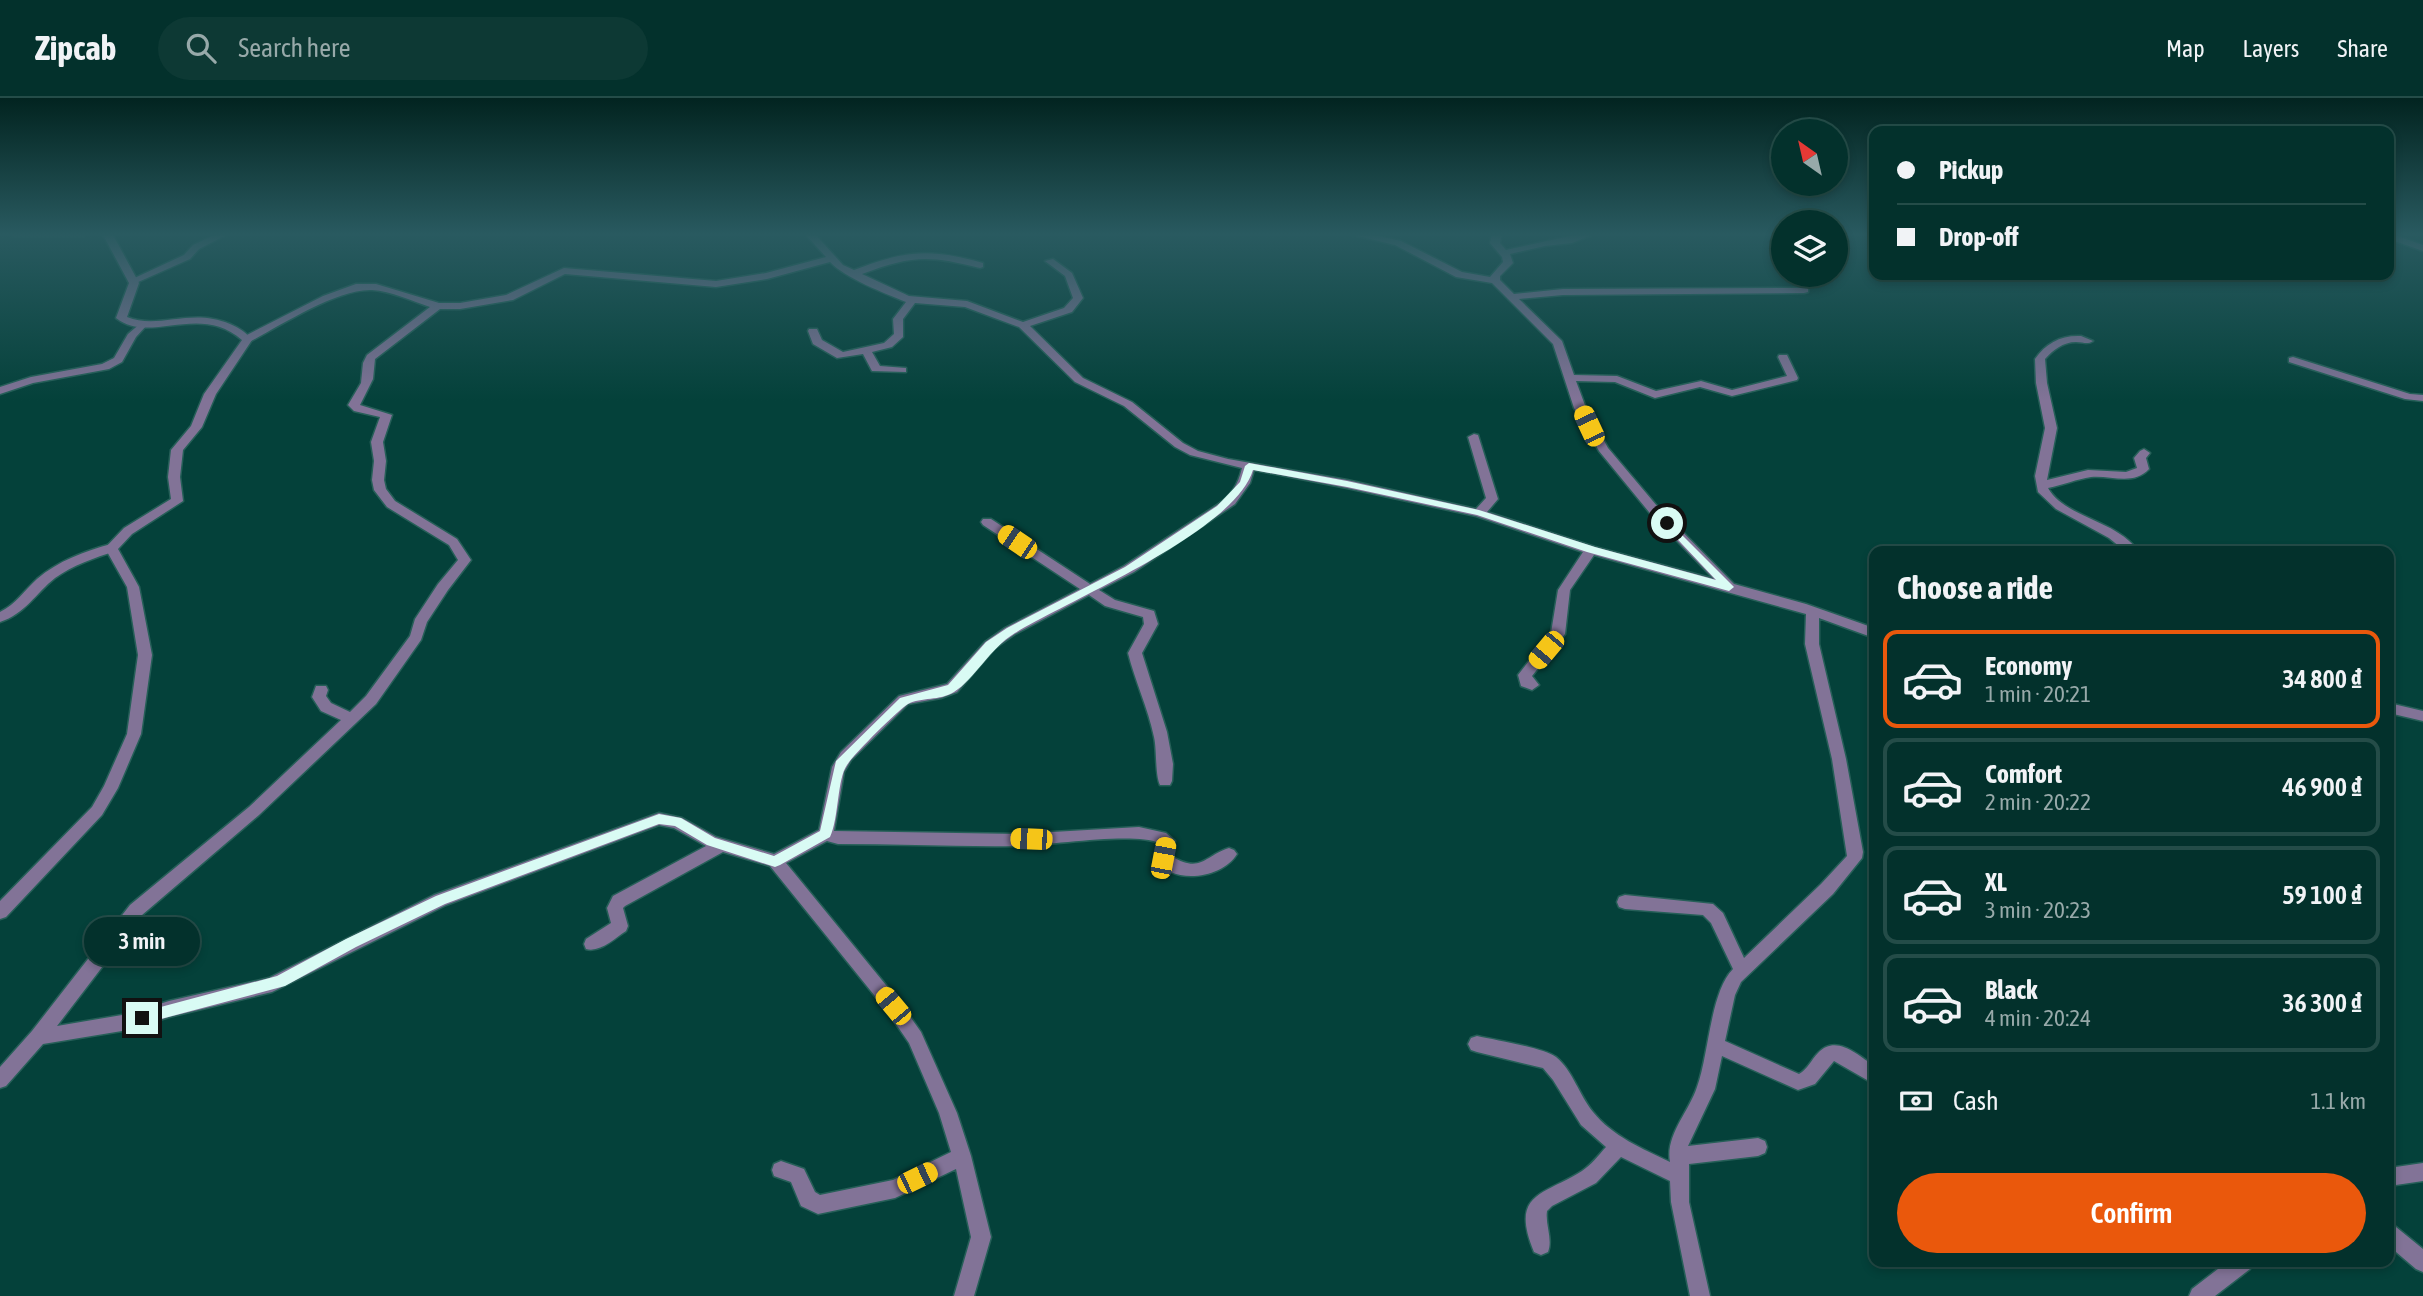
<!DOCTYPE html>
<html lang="en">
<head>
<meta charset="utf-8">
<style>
	:root { --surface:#03312c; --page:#0d3934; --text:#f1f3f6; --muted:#97a9a9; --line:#244c48; --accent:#ea580c }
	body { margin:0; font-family:"Asap Condensed",sans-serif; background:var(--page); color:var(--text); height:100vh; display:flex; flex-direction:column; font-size:26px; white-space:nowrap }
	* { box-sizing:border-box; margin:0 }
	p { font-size:23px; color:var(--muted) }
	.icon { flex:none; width:38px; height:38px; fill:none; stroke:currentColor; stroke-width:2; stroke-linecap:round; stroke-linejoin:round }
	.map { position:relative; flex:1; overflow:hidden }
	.details { position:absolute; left:1869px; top:448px; width:525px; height:721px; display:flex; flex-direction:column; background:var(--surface); border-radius:14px; box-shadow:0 4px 10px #0003,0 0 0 2px var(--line) }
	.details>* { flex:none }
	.guide { position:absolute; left:1869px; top:28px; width:525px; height:154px; border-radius:14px; box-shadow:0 4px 10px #0003,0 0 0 2px var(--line); display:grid; align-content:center; height:154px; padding:0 28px; background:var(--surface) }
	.needle { width:46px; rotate:326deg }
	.tools { position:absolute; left:1771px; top:21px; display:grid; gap:14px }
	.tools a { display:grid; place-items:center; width:77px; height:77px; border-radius:50%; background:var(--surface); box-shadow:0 4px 10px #0003,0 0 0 2px var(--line); font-size:35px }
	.end { position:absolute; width:32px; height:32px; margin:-16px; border:9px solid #d9fbf4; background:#111; box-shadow:0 0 0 4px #111 }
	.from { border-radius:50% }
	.bubble { position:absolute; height:49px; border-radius:24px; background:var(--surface); box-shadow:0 4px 10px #0003,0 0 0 2px var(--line); font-size:23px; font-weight:600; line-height:49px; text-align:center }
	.car { position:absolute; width:21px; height:42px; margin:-21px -10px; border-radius:9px; box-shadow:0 0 5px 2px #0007; background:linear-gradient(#f5c518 24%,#345 0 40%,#f5c518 0 76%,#345 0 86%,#f5c518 0) }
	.guide b { display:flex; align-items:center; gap:24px; height:66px; font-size:26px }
	.guide b+b { border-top:2px solid var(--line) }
	.guide i { width:18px; height:18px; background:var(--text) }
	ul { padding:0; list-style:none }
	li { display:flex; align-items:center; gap:21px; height:98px; margin:0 14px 10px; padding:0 14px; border:4px solid var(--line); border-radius:14px }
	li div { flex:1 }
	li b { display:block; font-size:26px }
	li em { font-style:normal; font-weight:600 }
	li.selected { border-color:var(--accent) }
	li>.icon { width:63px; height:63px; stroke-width:1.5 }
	h2 { padding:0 28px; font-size:32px; line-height:84px }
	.pay { display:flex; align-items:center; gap:18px; height:77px; padding:0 28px; font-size:26px }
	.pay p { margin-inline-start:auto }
	.primary-button { display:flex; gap:14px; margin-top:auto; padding:14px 28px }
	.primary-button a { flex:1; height:80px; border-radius:42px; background:var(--accent); color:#fff; font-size:28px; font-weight:600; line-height:80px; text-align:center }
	header { display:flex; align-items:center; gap:42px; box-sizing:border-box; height:98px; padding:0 35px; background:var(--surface); border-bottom:2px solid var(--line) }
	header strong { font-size:33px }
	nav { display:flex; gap:38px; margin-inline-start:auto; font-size:24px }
	.search { width:490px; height:63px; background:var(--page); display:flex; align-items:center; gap:18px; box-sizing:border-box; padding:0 24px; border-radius:38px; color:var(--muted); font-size:26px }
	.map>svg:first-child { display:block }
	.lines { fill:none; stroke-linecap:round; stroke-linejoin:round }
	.minor-casing { stroke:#265f58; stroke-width:3 }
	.tertiary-casing { stroke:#265f58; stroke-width:3 }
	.minor { fill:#827397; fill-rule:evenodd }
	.tertiary { fill:#827397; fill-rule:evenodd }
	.route { fill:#d9fbf4 }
</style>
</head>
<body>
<header>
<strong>Zipcab</strong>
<div class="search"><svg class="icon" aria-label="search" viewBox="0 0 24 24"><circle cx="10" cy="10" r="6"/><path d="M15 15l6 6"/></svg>Search here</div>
<nav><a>Map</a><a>Layers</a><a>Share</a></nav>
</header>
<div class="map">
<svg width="2423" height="1198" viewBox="0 0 2423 1198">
	<rect width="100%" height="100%" fill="#04413a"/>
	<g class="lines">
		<!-- minor casing -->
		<g class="minor-casing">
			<path id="minor" d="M 9,135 L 88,135 L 84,138 L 13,138 Z
				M 218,135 L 230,135 L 199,151 L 190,161 L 136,185 L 128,183 L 184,157 L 193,147 Z
				M 804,135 L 814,135 L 843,167 L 854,172 C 907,152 929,150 983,165 L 983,169 L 980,170 C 929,157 912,157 862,176 L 909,198 L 967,203 L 1023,224 L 1064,210 L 1073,200 L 1065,178 L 1045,163 L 1053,161 L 1072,175 L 1083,200 L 1072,214 L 1030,228 L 1083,280 L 1132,304 L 1183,345 L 1198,353 L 1228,361 L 1347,382 L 1476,411 L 1486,400 L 1468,339 L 1474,336 L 1478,337 L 1498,401 L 1487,414 L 1595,449 L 1714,481 L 1649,414 L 1599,353 L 1574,310 L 1553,246 L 1492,185 L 1456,179 L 1395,147 L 1345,135 L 1365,135 L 1401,143 L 1462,174 L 1490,179 L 1503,164 L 1502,159 L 1490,145 L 1492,135 L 1502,135 L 1500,145 L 1506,152 L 1583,135 L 1597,135 L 1572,145 L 1545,148 L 1510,156 L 1513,165 L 1500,178 L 1500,182 L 1514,196 L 1563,191 L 1808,190 L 1808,194 L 1804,195 L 1563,197 L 1519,201 L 1562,243 L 1574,277 L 1617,278 L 1656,293 L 1701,283 L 1732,292 L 1787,278 L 1778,259 L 1779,257 L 1787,257 L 1798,280 L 1797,282 L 1732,298 L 1700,289 L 1655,300 L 1615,284 L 1576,283 L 1586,310 L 1608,350 L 1657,408 L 1734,486 L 1806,506 L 1874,530 L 1874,540 L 1819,520 L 1819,546 L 1846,661 L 1863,754 L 1862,760 L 1833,796 L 1741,884 L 1735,897 L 1725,943 L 1799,976 C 1808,971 1811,962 1818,955 C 1836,936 1858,957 1874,968 L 1874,986 L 1834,963 L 1815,986 L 1798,992 L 1722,958 L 1715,991 L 1688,1048 L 1758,1040 L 1765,1043 L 1767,1049 L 1765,1055 L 1758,1058 L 1689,1066 L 1689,1104 L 1710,1198 L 1690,1198 L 1671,1104 L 1670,1083 L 1621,1059 L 1596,1085 L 1552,1108 L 1547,1113 C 1545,1127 1553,1141 1548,1154 L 1541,1157 L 1534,1154 C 1509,1094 1545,1097 1582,1073 C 1591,1067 1598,1058 1606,1049 L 1581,1027 L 1553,982 L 1543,970 L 1477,954 L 1471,952 L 1468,946 L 1471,940 L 1477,938 C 1495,942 1544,950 1556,959 C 1573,973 1579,997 1593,1014 C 1612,1038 1643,1051 1670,1064 C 1665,1037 1689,1014 1697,989 C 1709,957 1710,894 1733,871 L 1711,825 L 1703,817 L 1625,811 L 1619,809 L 1617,804 L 1619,799 L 1625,797 L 1713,806 L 1723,815 L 1744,860 L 1821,786 L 1847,758 L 1832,661 L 1805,546 L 1806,516 L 1594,457 L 1570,492 L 1565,536 L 1532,578 L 1539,587 L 1532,592 L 1521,588 L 1518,577 L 1551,535 L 1558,492 L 1583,454 L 1476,418 L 1347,390 L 1254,372 L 1250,385 L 1235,406 L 1134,474 L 1099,492 L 1115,502 L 1154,513 L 1158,526 L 1142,555 L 1167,634 L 1173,666 L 1172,683 L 1170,687 L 1160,687 C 1155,677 1157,652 1154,639 C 1148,610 1135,583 1128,555 L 1144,526 L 1143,519 L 1105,508 L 1089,497 L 1015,536 L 995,550 L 957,594 L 941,600 L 908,606 L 851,662 L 844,674 L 834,733 L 1018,736 L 1139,729 L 1166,735 L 1175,743 L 1171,758 C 1201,776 1204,758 1229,750 L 1234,752 L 1237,756 C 1222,781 1171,788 1155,760 L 1159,745 C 1133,734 1053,747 1020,748 C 959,749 899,746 838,746 L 827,743 L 786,765 L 899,903 L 921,934 L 957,1015 L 971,1058 L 991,1139 L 974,1198 L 954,1198 L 971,1139 L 956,1071 L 895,1100 L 818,1116 L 801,1108 L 791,1084 L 774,1078 L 772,1072 L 774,1066 L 781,1063 L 804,1071 L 815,1094 L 820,1097 L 893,1082 L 951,1054 L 939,1015 L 909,945 L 887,913 L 770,768 L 723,754 L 625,808 L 623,810 L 628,828 L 626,833 C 615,840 600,855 586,851 L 584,846 L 586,841 L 611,825 L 607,810 L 613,798 L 706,748 L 674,730 L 659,727 L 446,807 L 272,894 L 169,919 L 128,932 L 43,946 L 6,988 L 0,990 L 0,969 L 32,933 L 130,807 L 249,709 L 341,622 L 321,613 L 312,599 L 316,588 L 326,588 L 328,592 L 326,598 L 331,605 L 350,614 L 366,598 L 410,538 L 415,521 L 438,486 L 458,462 L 449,447 L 387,409 L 374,392 L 372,382 L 374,363 L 371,344 L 380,319 L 354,313 L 348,307 L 361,285 L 363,265 L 367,257 L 430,209 C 412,203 391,193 372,192 C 339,190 281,227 251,243 L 243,243 L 243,239 L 323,198 L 356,186 L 376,186 L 439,205 L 460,205 L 506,197 L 564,170 L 716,183 L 766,175 L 826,159 ZM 830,164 C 845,180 884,195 906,204 L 893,221 L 894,236 L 884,245 L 843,254 L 822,242 L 817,231 L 809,231 L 808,233 L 813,246 L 837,260 L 863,256 L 872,273 L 906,274 L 906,270 L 880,268 L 872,254 L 892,249 L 903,239 L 903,221 L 915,205 L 965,209 L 1019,229 L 1075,284 L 1124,308 L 1175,349 L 1190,357 L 1242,370 C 1238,387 1231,398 1217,407 L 1124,468 L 1090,486 L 991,421 L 983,421 L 981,424 L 983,427 L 1080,491 L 1005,530 L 985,544 L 947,586 L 899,598 L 841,654 L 832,669 L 819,732 L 774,756 L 716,739 L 682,720 L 659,715 L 434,797 L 269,880 L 169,903 L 128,916 L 57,928 L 142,817 L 259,717 L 376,606 L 421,542 L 427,524 L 448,492 L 471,462 L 457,441 L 395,403 L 386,391 L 384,382 L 386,363 L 383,344 L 392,317 L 360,307 L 373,281 L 375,261 L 440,211 L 460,211 L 513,202 L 565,176 L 716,189 L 767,181 Z
				M 2389,135 L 2423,147 L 2423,153 L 2389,141 Z
				M 142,224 L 147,227 L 136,239 L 122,264 L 109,271 L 33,285 L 0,296 L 0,289 L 31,279 L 102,266 L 114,260 L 128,236 Z
				M 2081,238 L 2093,243 C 2087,247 2084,244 2076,244 C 2063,244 2053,252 2045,261 L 2047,285 L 2057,330 L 2047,382 L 2088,372 L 2126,374 L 2137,370 L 2134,360 L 2140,353 L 2144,351 L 2150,355 L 2146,360 L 2149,371 C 2133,388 2111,377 2091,379 C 2077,381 2063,387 2048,390 C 2065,420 2117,422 2138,453 L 2125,453 L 2109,440 L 2056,411 L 2038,394 L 2035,378 L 2045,330 L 2036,285 L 2035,261 C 2046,245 2061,237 2081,238 Z
				M 2293,259 L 2410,296 L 2423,297 L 2423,303 L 2405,301 L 2289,264 L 2289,260 Z
				M 111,446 L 117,450 L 115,453 C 95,460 73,467 55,480 C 36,495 25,516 0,524 L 0,514 C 16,506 24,493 37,481 C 58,463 85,453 111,446 Z
				M 2389,605 L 2423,613 L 2423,623 L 2389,615 Z
				M 2423,1065 L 2423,1083 L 2389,1088 L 2389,1070 Z
				M 2389,1126 L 2396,1129 L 2423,1151 L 2423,1174 L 2416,1171 L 2389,1148 Z
				M 2227,1164 L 2253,1164 L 2250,1171 L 2215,1198 L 2189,1198 L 2192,1191 Z"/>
		</g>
		<!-- tertiary casing -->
		<g class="tertiary-casing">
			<path id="tertiary" d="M 102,135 L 112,135 L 139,185 L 127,219 C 159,232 191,209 230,226 C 239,230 246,234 252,242 L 216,296 L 202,329 L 183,352 L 180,379 L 183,403 L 132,436 L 118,451 L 139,489 L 152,557 L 141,636 L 118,690 L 102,717 L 6,819 L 0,821 L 0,803 L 92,709 L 104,688 L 127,636 L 138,557 L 127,489 L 105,450 L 124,430 L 171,401 L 168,379 L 171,352 L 191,328 L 204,296 L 242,242 C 199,204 150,247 116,220 L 129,185 Z"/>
		</g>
		<!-- minor -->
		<use href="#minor" class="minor"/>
		<!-- tertiary -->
		<use href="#tertiary" class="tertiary"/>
	</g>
	<!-- sky -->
	<linearGradient id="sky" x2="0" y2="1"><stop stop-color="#022420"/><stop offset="0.45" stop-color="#295a60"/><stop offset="1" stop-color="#295a60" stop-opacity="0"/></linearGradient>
	<rect width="2423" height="303" fill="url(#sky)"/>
	<!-- route -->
	<path class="route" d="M 1249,365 L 1347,383 L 1479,412 L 1595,449 L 1716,482 L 1664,427 L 1662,425 L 1667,422 L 1734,489 L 1729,493 L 1587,454 L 1477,417 L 1347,389 L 1253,372 C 1234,434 1071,501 1015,535 C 989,551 975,581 954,594 C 940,603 921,599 908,606 C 898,612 853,657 847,667 C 837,681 839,720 830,739 L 780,767 L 775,769 L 707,747 L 675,728 L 659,726 L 445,806 L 356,849 L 285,888 L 142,926 L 137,924 L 135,920 L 142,914 L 277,878 L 346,841 L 436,798 L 659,716 L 681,720 L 715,740 L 774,758 L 820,733 L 836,663 L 900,600 L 948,587 L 986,544 L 1007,530 L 1125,469 L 1217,408 L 1240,384 L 1245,368 Z"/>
</svg>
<div class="tools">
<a><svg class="needle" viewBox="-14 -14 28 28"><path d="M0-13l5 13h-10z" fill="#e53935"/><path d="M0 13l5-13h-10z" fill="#97a9a9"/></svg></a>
<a><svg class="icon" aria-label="layers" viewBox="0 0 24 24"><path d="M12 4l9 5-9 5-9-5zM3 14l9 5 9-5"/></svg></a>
</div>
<i class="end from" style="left:1667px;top:425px"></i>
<i class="end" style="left:142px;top:920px"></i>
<div class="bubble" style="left:84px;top:819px;width:116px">3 min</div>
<i class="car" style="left:1589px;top:328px;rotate:335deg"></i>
<i class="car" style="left:1017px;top:444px;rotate:304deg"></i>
<i class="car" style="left:1546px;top:552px;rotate:220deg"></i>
<i class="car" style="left:1031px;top:741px;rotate:272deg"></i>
<i class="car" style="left:1163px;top:760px;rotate:11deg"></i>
<i class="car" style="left:893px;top:908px;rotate:320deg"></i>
<i class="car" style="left:917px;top:1080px;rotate:64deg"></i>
<div class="guide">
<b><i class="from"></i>Pickup</b>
<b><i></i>Drop-off</b>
</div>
<section class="details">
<h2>Choose a ride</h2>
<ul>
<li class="selected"><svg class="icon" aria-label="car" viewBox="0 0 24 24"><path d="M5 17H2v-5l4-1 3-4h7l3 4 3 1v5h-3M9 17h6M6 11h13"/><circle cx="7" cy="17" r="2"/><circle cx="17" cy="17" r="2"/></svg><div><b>Economy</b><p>1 min · 20:21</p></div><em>34 800 ₫</em></li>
<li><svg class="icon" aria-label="car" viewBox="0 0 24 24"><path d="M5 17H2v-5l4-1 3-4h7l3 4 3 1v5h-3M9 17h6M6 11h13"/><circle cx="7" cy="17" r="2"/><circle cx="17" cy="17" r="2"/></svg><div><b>Comfort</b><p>2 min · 20:22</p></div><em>46 900 ₫</em></li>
<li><svg class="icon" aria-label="car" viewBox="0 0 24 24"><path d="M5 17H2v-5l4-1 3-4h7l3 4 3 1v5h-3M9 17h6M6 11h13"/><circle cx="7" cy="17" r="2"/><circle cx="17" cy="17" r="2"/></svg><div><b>XL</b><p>3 min · 20:23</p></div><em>59 100 ₫</em></li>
<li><svg class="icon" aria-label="car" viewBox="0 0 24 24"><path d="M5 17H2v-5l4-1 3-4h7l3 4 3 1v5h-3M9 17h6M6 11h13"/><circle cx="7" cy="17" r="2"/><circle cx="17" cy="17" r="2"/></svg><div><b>Black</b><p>4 min · 20:24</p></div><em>36 300 ₫</em></li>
</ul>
<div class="pay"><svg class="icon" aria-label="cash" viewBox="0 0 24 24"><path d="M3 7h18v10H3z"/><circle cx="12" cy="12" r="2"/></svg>Cash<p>1.1 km</p></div>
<div class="primary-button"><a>Confirm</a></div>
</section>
</div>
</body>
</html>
